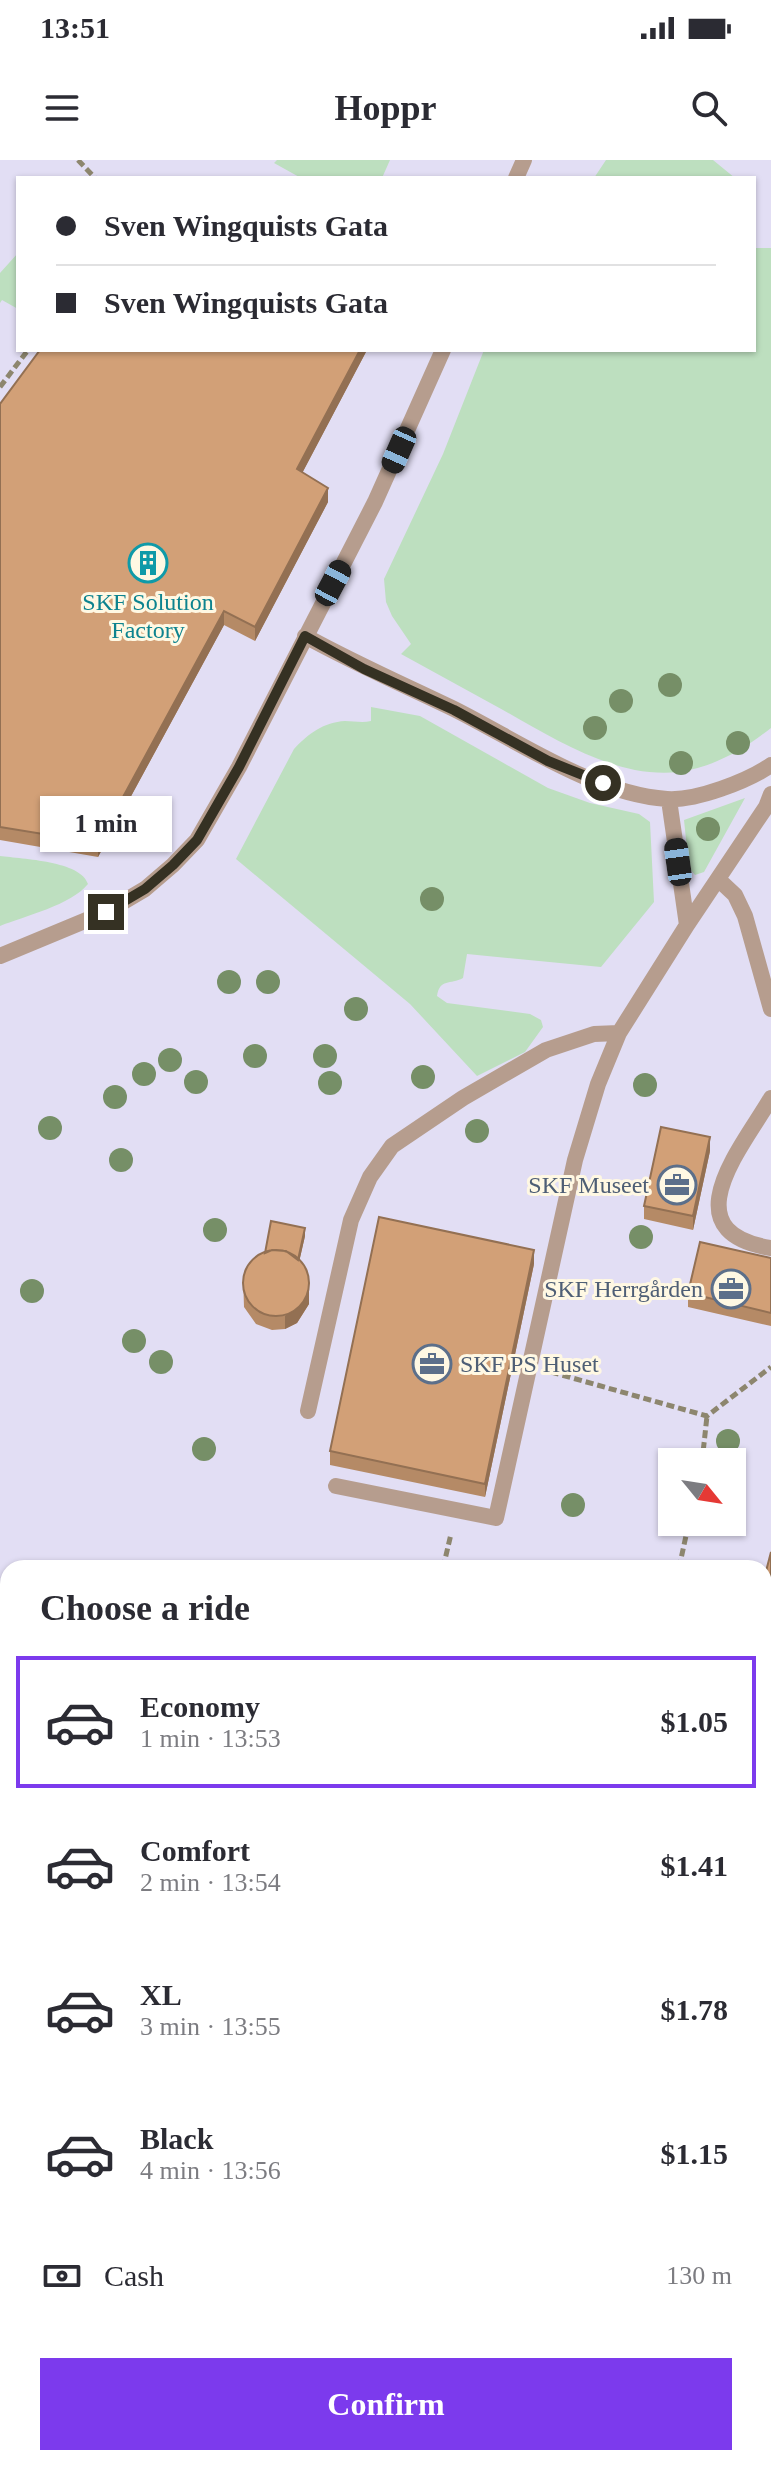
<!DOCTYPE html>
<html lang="en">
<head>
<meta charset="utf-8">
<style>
	:root { --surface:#fff; --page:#f2f2f3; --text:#2b2b33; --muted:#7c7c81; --line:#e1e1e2; --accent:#7c3aed }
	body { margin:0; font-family:Georgia,serif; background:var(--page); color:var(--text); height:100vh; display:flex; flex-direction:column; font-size:30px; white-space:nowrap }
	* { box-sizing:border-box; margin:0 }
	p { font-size:26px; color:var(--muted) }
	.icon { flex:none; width:44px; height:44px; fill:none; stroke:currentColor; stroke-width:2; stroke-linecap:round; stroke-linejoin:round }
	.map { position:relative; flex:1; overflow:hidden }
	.side { position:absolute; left:0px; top:1400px; width:772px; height:906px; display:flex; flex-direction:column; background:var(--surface); border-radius:24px 24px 0 0; box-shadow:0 2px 6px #0004 }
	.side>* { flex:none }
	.top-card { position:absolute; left:16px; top:16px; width:740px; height:176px; border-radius:0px; box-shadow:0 2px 6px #0004; display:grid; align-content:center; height:176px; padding:0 40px; background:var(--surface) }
	.needle { width:52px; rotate:120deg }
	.buttons { position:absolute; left:658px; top:1288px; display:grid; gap:16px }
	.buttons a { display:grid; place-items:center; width:88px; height:88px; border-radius:0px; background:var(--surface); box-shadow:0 2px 6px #0004; font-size:40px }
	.end { position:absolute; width:36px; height:36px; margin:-18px; border:10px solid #353123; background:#fff; box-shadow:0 0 0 4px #fff }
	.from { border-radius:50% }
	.bubble { position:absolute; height:56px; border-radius:0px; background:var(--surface); box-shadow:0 2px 6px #0004; font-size:26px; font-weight:800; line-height:56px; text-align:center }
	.car { position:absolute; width:24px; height:48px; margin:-24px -12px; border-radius:10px; box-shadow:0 0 6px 2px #0007; background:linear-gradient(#222 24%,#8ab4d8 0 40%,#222 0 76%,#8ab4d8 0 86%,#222 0) }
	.top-card b { display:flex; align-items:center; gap:28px; height:76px; font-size:30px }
	.top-card b+b { border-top:2px solid var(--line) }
	.top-card i { width:20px; height:20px; background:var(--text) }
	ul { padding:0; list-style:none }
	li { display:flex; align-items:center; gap:24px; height:132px; margin:0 16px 12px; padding:0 24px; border:4px solid transparent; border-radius:0px }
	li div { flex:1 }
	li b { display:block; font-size:30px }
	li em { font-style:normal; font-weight:800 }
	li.current { border-color:var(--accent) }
	li>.icon { width:72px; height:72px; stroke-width:1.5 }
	h2 { padding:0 40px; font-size:36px; line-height:96px }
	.pay { display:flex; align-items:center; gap:20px; height:88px; padding:0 40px; font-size:30px }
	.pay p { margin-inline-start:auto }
	.cta { display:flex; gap:16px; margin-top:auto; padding:16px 40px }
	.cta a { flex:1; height:92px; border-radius:0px; background:var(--accent); color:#fff; font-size:32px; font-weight:800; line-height:92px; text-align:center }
	.status { display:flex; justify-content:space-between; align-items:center; height:56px; padding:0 40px; background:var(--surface); direction:ltr }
	.status svg { height:22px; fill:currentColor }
	header { display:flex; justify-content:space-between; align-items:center; height:104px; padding:0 40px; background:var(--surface); font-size:36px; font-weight:800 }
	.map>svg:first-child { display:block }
	.industrial { fill:#e2def4; fill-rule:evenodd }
	.green { fill:#bddfbf }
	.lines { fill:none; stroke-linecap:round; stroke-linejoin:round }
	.path { stroke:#8d866e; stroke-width:5; stroke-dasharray:8 4; stroke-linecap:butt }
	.lane { stroke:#b69d8e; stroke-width:16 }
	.tree { fill:#768f67 }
	.wall { fill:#b58a66 }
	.shaded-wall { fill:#937053 }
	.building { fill:#d2a077; stroke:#937053; stroke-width:2 }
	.route { stroke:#353123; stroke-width:10 }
	.labels { text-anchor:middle; stroke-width:6; stroke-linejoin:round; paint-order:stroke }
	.culture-label { font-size:24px; fill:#0d838f; stroke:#fff8e3 }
	.service-label { font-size:24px; fill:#4e5e75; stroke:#fff8e3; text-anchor:end }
</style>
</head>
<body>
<div class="status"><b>13:51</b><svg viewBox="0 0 49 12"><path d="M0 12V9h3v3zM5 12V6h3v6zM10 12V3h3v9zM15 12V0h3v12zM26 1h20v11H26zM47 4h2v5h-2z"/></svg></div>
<header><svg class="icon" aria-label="menu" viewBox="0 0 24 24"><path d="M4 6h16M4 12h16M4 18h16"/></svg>Hoppr<svg class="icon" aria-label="search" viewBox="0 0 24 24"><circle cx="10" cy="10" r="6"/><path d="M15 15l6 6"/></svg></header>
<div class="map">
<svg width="771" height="2305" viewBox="0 0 771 2305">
	<rect width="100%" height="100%" fill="#f6ebc7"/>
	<!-- industrial -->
	<path class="industrial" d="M 0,0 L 771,0 L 771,2305 L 0,2305 ZM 18,18 L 754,18 L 754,190 L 18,190 ZM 672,1302 L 732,1302 L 732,1362 L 672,1362 ZM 8,1408 L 764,1408 L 764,2298 L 8,2298 Z"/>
	<!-- green -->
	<path class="green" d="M 277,0 L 390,0 L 382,18 L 301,18 L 274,3 Z
		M 606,0 L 713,0 L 735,18 L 594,18 Z
		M 754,88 L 771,88 L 771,568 C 743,590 714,607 679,612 C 616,619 555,579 503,550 C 469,531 435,513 401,494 L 411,484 L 392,456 L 386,442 L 384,419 L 443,294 L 484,190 L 754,190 Z
		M 18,93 L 18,149 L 2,140 L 0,143 L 0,113 Z
		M 371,547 L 420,556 L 548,628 L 590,643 L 639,654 L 650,662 L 654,742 L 601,807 L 467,794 L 463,818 C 450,825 440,818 437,836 L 447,843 L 530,854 L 541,860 L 543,867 L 525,892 L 477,916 L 410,844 L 236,699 L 294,589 C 308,574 324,562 345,561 C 354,561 362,563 371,561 Z
		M 745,638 L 704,712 L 695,715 L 689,708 L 684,660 Z
		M 0,696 C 23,699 81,701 88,724 C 71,745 25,756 0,766 Z"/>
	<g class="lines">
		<!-- path -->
		<path class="path" d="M 78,0 L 95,18
			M 0,227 L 28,190
			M 551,1212 L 707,1256 L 771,1207
			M 702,1302 L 707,1256
			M 443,1408 L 451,1374
			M 679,1408 L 689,1362
			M 323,2298 L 324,2305"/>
		<!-- lane -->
		<path class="lane" d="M 516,18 L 524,0
			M 305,476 C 354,503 404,525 454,549 C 518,581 594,634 667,639 C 696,641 748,621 771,605
			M 669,640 L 687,765
			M 719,720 L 735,735 L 745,756 L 771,849
			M 0,796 L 106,752 L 145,729 L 173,705 L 197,680 L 239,607 L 375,342 L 443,190
			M 771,938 C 744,985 668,1072 771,1088
			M 308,1251 L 351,1060 L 370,1017 L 392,986 L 463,938 L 546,890 L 594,874 L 619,873
			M 336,1326 L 496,1358 L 575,1000 L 598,924 L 619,873 L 687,765 L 766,647 L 771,634
			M 764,1636 L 771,1619
			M 0,1892 L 8,1890"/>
	</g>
	<!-- trees -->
	<g class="tree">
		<circle cx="670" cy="525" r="12"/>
		<circle cx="621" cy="541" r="12"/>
		<circle cx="595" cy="568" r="12"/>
		<circle cx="738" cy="583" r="12"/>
		<circle cx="681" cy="603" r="12"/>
		<circle cx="708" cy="669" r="12"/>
		<circle cx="432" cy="739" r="12"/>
		<circle cx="229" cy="822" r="12"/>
		<circle cx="268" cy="822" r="12"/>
		<circle cx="356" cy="849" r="12"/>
		<circle cx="255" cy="896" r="12"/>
		<circle cx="325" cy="896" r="12"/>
		<circle cx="170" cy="900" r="12"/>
		<circle cx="144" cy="914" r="12"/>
		<circle cx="423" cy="917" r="12"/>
		<circle cx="196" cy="922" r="12"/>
		<circle cx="330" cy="923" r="12"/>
		<circle cx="645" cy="925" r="12"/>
		<circle cx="115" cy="937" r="12"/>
		<circle cx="50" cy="968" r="12"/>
		<circle cx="477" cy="971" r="12"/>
		<circle cx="121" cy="1000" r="12"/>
		<circle cx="215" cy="1070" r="12"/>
		<circle cx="641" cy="1077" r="12"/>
		<circle cx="32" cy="1131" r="12"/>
		<circle cx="134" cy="1181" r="12"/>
		<circle cx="161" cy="1202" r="12"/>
		<circle cx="728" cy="1281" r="12"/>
		<circle cx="204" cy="1289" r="12"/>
		<circle cx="573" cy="1345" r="12"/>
	</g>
	<!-- wall -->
	<path class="wall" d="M 40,190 L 367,190 L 302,313 L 328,342 L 255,481 L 224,465 L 98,697 L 0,680 L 0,244 Z
		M 710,991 L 693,1070 L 644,1059 L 644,1046 Z
		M 305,1076 L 299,1102 L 309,1144 L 297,1163 L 285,1169 L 272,1170 L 256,1164 L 244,1147 L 243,1116 Z
		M 771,1098 L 771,1166 L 688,1147 L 688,1133 Z
		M 534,1104 L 485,1337 L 330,1305 L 330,1291 Z
		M 771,1392 L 771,1450 L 764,1448 L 764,1419 Z
		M 492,2298 L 618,2298 L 619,2305 L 493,2305 Z"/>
	<!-- shaded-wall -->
	<path class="shaded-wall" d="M 360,190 L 367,190 L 297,323 L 297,309 Z
		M 328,328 L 328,342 L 255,481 L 255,467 Z
		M 224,451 L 224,465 L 98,697 L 98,683 Z
		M 710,977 L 710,991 L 693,1070 L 693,1056 Z
		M 305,1068 L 305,1076 L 297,1111 L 297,1104 Z
		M 534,1090 L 534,1104 L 485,1337 L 485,1324 Z
		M 309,1130 L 309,1144 L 297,1163 L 285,1169 L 285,1156 Z"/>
	<!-- building -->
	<path class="building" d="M 40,190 L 360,190 L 297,309 L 328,328 L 255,467 L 224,451 L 98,683 L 0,667 L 0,244 Z
		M 661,967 L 710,977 L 693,1056 L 644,1046 Z
		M 379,1057 L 534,1090 L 485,1324 L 330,1291 Z
		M 271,1061 L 305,1068 L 298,1100 L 286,1091 L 272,1090 L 265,1093 Z
		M 700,1082 L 771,1098 L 771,1153 L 688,1133 Z
		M243 1123a33 33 0 1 1 66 0a33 33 0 1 1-66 0Z
		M 771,1392 L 771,1436 L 764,1434 L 764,1419 Z
		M 495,2298 L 618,2298 L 619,2305 L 497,2305 Z"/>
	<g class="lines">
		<!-- route -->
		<path class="route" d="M 106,752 L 145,729 L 173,705 L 197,680 L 239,607 L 305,476 L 364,509 L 454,550 L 548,601 L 603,623"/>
	</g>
	<!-- icons -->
	<defs>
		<g id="building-ring" transform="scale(2)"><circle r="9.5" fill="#fff8e3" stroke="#0f9aa8" stroke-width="1.5"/><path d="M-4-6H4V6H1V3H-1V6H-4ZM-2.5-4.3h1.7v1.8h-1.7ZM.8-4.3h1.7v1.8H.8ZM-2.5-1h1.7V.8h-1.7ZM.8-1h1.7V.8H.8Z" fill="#0f9aa8"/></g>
		<g id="office-ring" transform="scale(2)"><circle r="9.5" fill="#fff8e3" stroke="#5c6f8a" stroke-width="1.5"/><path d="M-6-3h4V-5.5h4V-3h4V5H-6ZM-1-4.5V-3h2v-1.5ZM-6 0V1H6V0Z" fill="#5c6f8a"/></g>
	</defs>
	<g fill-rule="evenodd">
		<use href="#building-ring" x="148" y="403"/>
		<use href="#office-ring" x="677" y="1025"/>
		<use href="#office-ring" x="731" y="1129"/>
		<use href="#office-ring" x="432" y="1204"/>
	</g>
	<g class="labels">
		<!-- culture labels -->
		<g class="culture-label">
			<text x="148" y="450">SKF Solution<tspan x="148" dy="28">Factory</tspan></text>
		</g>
		<!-- service labels -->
		<g class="service-label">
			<text x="649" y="1033">SKF Museet</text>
			<text x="703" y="1137">SKF Herrgården</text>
			<text x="460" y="1212" text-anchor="start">SKF PS Huset</text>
		</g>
	</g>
</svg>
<div class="buttons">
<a><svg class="needle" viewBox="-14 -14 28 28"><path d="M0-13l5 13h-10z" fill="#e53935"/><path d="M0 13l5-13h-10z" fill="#7c7c81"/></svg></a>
</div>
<i class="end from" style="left:603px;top:623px"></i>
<i class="end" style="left:106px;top:752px"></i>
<div class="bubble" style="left:40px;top:636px;width:132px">1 min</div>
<i class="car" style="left:399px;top:290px;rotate:204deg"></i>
<i class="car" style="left:333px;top:423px;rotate:28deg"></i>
<i class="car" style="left:678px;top:702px;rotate:352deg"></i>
<div class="top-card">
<b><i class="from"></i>Sven Wingquists Gata</b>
<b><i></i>Sven Wingquists Gata</b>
</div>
<section class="side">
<h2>Choose a ride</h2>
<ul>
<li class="current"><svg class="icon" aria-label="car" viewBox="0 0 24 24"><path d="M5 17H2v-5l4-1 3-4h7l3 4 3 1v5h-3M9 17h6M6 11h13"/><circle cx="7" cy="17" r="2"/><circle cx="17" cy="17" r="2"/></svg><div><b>Economy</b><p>1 min · 13:53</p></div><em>$1.05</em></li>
<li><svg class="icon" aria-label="car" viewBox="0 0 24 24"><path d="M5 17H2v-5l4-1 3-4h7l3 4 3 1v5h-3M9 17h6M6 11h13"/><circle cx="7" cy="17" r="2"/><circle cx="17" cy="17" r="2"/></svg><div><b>Comfort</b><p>2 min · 13:54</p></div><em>$1.41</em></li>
<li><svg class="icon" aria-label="car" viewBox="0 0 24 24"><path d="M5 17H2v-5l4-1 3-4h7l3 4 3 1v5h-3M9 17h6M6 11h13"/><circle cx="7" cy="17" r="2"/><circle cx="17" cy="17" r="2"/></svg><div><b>XL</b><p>3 min · 13:55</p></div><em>$1.78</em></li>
<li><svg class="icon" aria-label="car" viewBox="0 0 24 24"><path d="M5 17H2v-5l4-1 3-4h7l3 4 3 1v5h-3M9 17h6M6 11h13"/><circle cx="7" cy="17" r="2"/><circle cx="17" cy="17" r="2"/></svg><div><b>Black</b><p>4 min · 13:56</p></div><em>$1.15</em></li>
</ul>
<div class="pay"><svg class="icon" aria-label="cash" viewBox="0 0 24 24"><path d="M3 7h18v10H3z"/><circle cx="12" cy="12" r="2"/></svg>Cash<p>130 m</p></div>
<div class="cta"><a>Confirm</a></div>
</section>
</div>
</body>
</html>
